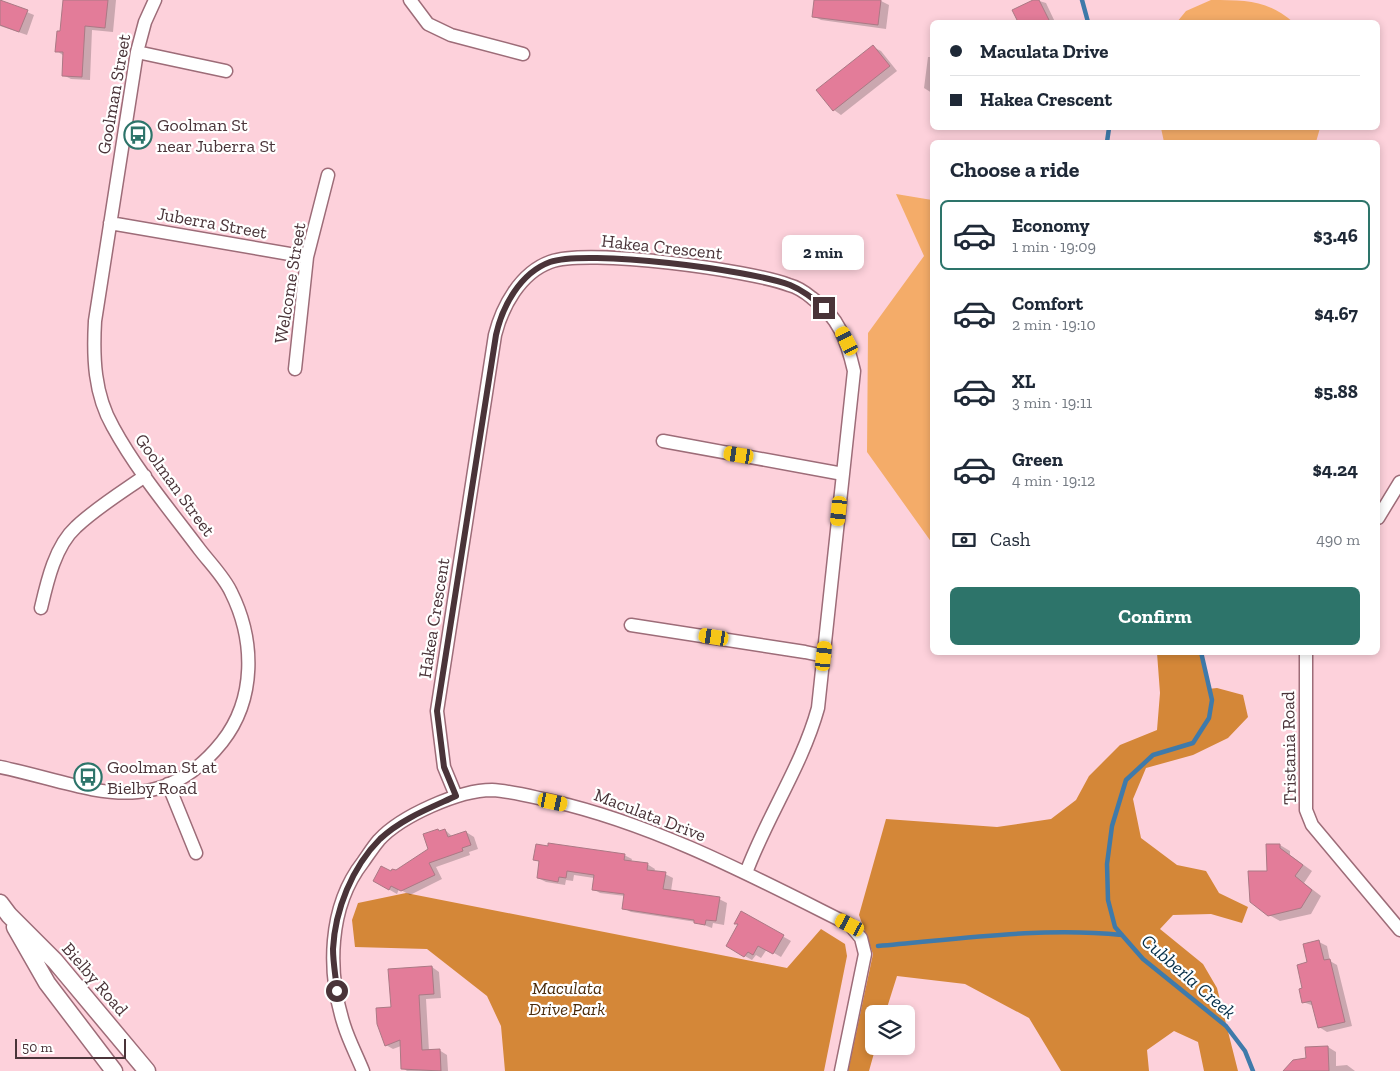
<!DOCTYPE html>
<html lang="en">
<head>
<meta charset="utf-8">
<style>
	:root { --surface:#fff; --page:#f2f2f3; --text:#1f2937; --muted:#747a83; --line:#e0e1e3; --accent:#2d746a }
	body { margin:0; font-family:"Zilla Slab",serif; background:var(--page); color:var(--text); height:100vh; display:flex; flex-direction:column; font-size:19px; white-space:nowrap }
	* { box-sizing:border-box; margin:0 }
	p { font-size:16px; color:var(--muted) }
	.icon { flex:none; width:28px; height:28px; fill:none; stroke:currentColor; stroke-width:2; stroke-linecap:round; stroke-linejoin:round }
	.map { position:relative; flex:1; overflow:hidden }
	.sheet { position:absolute; left:930px; top:140px; width:450px; height:515px; display:flex; flex-direction:column; background:var(--surface); border-radius:8px; box-shadow:0 2px 8px #0003 }
	.sheet>* { flex:none }
	.guide { position:absolute; left:930px; top:20px; width:450px; height:110px; border-radius:8px; box-shadow:0 2px 8px #0003; display:grid; align-content:center; height:110px; padding:0 20px; background:var(--surface) }
	.controls { position:absolute; left:865px; top:1005px; display:grid; gap:10px }
	.controls a { display:grid; place-items:center; width:50px; height:50px; border-radius:8px; background:var(--surface); box-shadow:0 2px 8px #0003; font-size:25px }
	.scale { position:absolute; left:15px; bottom:12px; width:111px; box-sizing:border-box; padding-left:5px; border:2px solid #4a3439; border-top:0; font-size:14px; line-height:18px; white-space:nowrap; color:#4a3439; -webkit-text-stroke:4px #fff; paint-order:stroke }
	.end { position:absolute; width:22px; height:22px; margin:-11px; border:6px solid #4a3439; background:#fff; box-shadow:0 0 0 2px #fff }
	.from { border-radius:50% }
	.bubble { position:absolute; height:35px; border-radius:8px; background:var(--surface); box-shadow:0 2px 8px #0003; font-size:16px; font-weight:800; line-height:35px; text-align:center }
	.car { position:absolute; width:15px; height:30px; margin:-15px -8px; border-radius:6px; box-shadow:0 0 4px 1px #0007; background:linear-gradient(#f5c518 24%,#345 0 40%,#f5c518 0 76%,#345 0 86%,#f5c518 0) }
	.guide b { display:flex; align-items:center; gap:18px; height:48px; font-size:19px }
	.guide b+b { border-top:1px solid var(--line) }
	.guide i { width:12px; height:12px; background:var(--text) }
	ul { padding:0; list-style:none }
	li { display:flex; align-items:center; gap:15px; height:70px; margin:0 10px 8px; padding:0 10px; border:2px solid transparent; border-radius:8px }
	li div { flex:1 }
	li b { display:block; font-size:19px }
	li em { font-style:normal; font-weight:800 }
	li.on { border-color:var(--accent) }
	li>.icon { width:45px; height:45px; stroke-width:1.5 }
	h2 { padding:0 20px; font-size:22px; line-height:60px }
	.pay { display:flex; align-items:center; gap:12px; height:55px; padding:0 20px; font-size:19px }
	.pay p { margin-inline-start:auto }
	.action { display:flex; gap:10px; margin-top:auto; padding:10px 20px }
	.action a { flex:1; height:58px; border-radius:8px; background:var(--accent); color:#fff; font-size:20px; font-weight:800; line-height:58px; text-align:center }
	.map>svg:first-child { display:block }
	.green { fill:#f4ac69 }
	.forest { fill:#d48738 }
	.shadow { fill:#0003 }
	.lines { fill:none; stroke-linecap:round; stroke-linejoin:round }
	.stream { stroke:#3f7aaa; stroke-width:4.5 }
	.building { fill:#e37c99; stroke:#ab7985 }
	.minor-casing { stroke:#9d6c78; stroke-width:15 }
	.tertiary-casing { stroke:#9d6c78; stroke-width:19 }
	.minor { stroke:#fff; stroke-width:12 }
	.tertiary { stroke:#fff; stroke-width:16 }
	.route { stroke:#4a3439; stroke-width:6 }
	.labels { text-anchor:middle; stroke-width:4.5; stroke-linejoin:round; paint-order:stroke }
	.street-label { font-size:18px; fill:#4a3439; stroke:#fff }
	.poi-label { font-size:18px; fill:#4a3439; stroke:#fff; text-anchor:start }
	.park-label { font-size:18px; font-style:italic; fill:#4b2b0a; stroke:#fff }
	.water-label { font-size:19px; font-style:italic; fill:#062f49; stroke:#fff }
</style>
</head>
<body>
<div class="map">
<svg width="1400" height="1071" viewBox="0 0 1400 1071">
	<rect width="100%" height="100%" fill="#fdd1db"/>
	<!-- green -->
	<path class="green" d="M 1211,0 C 1246,0 1267,0 1293,22 L 1177,22 L 1186,11 Z
		M 1161,128 L 1320,128 L 1316,142 L 1164,142 Z
		M 896,194 L 932,200 L 932,543 L 867,452 L 868,333 L 924,256 Z"/>
	<!-- forest -->
	<path class="forest" d="M 1157,653 L 1201,653 L 1208,689 L 1217,688 L 1243,695 L 1248,717 L 1228,738 L 1193,755 L 1146,768 L 1133,799 L 1141,838 L 1177,865 L 1206,871 L 1219,893 L 1248,907 L 1242,923 L 1211,914 L 1173,915 L 1160,929 L 1203,964 L 1217,988 L 1238,1071 L 1204,1071 L 1198,1042 L 1174,1031 L 1147,1050 L 1149,1071 L 1061,1071 L 1029,1018 L 965,984 L 897,976 L 885,1014 L 874,1014 L 874,1046 L 876,1046 L 869,1071 L 848,1071 L 873,954 L 859,915 L 886,819 L 997,827 L 1051,819 L 1076,800 L 1089,776 L 1120,745 L 1157,730 L 1160,693 Z
		M 406,893 L 787,968 L 821,929 L 845,944 L 847,956 L 824,1071 L 505,1071 L 501,1026 L 487,996 L 427,949 L 355,947 L 352,920 L 358,903 Z"/>
	<!-- shadow -->
	<path class="shadow" d="M 84,0 L 116,0 L 113,32 L 92,30 L 90,80 L 71,79 L 63,75 L 64,56 L 57,51 L 61,32 Z
		M 815,0 L 881,1 L 889,5 L 886,29 L 821,20 L 813,16 Z
		M 1036,0 L 1046,3 L 1055,22 L 1020,22 L 1014,10 Z
		M 0,1 L 34,15 L 27,35 L 0,26 Z
		M 873,47 L 881,51 L 897,71 L 841,115 L 834,110 L 818,91 Z
		M 928,57 L 932,57 L 932,93 L 924,88 Z
		M 445,830 L 453,837 L 466,832 L 474,837 L 478,849 L 469,852 L 470,855 L 436,867 L 442,879 L 410,895 L 399,889 L 397,894 L 374,881 L 396,872 L 430,850 Z
		M 1280,845 L 1290,851 L 1290,855 L 1312,871 L 1304,883 L 1321,896 L 1311,914 L 1280,921 L 1269,915 L 1268,846 Z
		M 624,855 L 632,859 L 631,862 L 647,864 L 655,869 L 654,872 L 665,874 L 673,878 L 671,891 L 719,899 L 727,903 L 724,925 L 713,923 L 712,928 L 696,922 L 631,912 L 623,908 L 625,896 L 600,893 L 593,889 L 594,878 L 574,875 L 573,881 L 566,880 L 565,885 L 546,882 L 538,878 L 540,862 L 535,859 Z
		M 742,913 L 791,941 L 781,957 L 767,949 L 761,958 L 756,955 L 752,960 L 727,946 L 739,925 L 736,923 Z
		M 1319,942 L 1327,946 L 1330,961 L 1337,965 L 1352,1026 L 1327,1032 L 1319,1027 L 1314,1006 L 1303,1002 L 1308,963 Z
		M 432,967 L 439,972 L 441,998 L 426,999 L 429,1051 L 439,1050 L 447,1055 L 448,1071 L 407,1071 L 403,1068 L 401,1046 L 393,1049 L 386,1045 L 392,1008 Z
		M 1328,1047 L 1336,1052 L 1336,1066 L 1347,1065 L 1355,1071 L 1279,1071 L 1286,1071 L 1307,1059 L 1307,1048 Z"/>
	<g class="lines">
		<!-- stream -->
		<path class="stream" d="M 1082,0 L 1088,22
			M 1107,142 L 1109,128
			M 1201,652 L 1212,700 L 1209,718 L 1193,743 L 1153,755 L 1126,780 L 1112,826 L 1107,864 L 1108,900 L 1115,927 L 1143,959 L 1226,1026 L 1245,1051 L 1253,1071
			M 878,946 C 960,939 1040,927 1122,935"/>
	</g>
	<!-- building -->
	<path class="building" d="M 0,0 L 28,10 L 19,32 L 0,25 Z
		M 63,0 L 108,0 L 105,28 L 85,26 L 82,77 L 62,76 L 63,52 L 55,52 L 57,31 L 60,31 Z
		M 814,0 L 881,0 L 878,25 L 812,17 Z
		M 1033,0 L 1039,0 L 1050,22 L 1018,22 L 1012,10 Z
		M 873,45 L 890,66 L 833,111 L 816,90 Z
		M 438,829 L 439,831 L 445,829 L 448,837 L 466,831 L 471,845 L 462,848 L 463,851 L 429,863 L 435,875 L 401,891 L 391,886 L 389,890 L 373,881 L 381,866 L 391,871 L 392,869 L 396,870 L 428,849 L 423,834 Z
		M 548,843 L 625,854 L 624,860 L 648,863 L 647,870 L 666,872 L 663,889 L 720,897 L 716,921 L 706,920 L 705,925 L 694,923 L 694,920 L 622,909 L 624,894 L 592,890 L 594,875 L 567,871 L 566,878 L 559,877 L 558,882 L 537,878 L 539,861 L 533,860 L 536,844 L 548,846 Z
		M 1266,844 L 1280,844 L 1280,848 L 1303,865 L 1295,876 L 1312,890 L 1301,908 L 1268,916 L 1250,902 L 1248,871 L 1267,871 Z
		M 741,911 L 784,935 L 773,954 L 758,946 L 753,955 L 748,952 L 744,957 L 726,946 L 738,924 L 734,924 Z
		M 1319,940 L 1324,960 L 1330,959 L 1345,1022 L 1318,1028 L 1311,1001 L 1302,1003 L 1299,989 L 1302,988 L 1297,965 L 1307,962 L 1303,944 Z
		M 432,966 L 434,994 L 419,995 L 422,1050 L 440,1049 L 441,1071 L 401,1069 L 400,1040 L 385,1046 L 377,1024 L 376,1008 L 391,1007 L 388,969 Z
		M 1328,1046 L 1329,1071 L 1283,1071 L 1293,1060 L 1306,1058 L 1305,1047 Z"/>
	<g class="lines">
		<!-- minor casing -->
		<g class="minor-casing">
			<path id="minor" d="M 410,0 L 428,24 L 451,35 L 523,54
				M 137,52 L 226,71
				M 110,223 L 307,257
				M 295,369 L 307,257 L 328,175
				M 663,441 L 843,474
				M 1378,518 L 1400,482
				M 41,608 C 47,582 55,546 76,527 C 96,508 122,492 145,476
				M 631,625 L 805,652 L 824,656
				M 1306,652 L 1306,810 L 1312,825 L 1400,930
				M 0,767 C 84,784 155,826 222,742 C 256,699 255,640 231,592 C 224,577 210,563 200,550 C 170,510 137,471 113,427 C 94,394 93,357 95,321 L 137,52 L 145,22 L 155,0
				M 168,784 L 196,853
				M 456,796 L 444,767 L 437,711 L 495,335 C 502,307 520,273 550,262 C 587,248 750,270 789,285 C 797,287 806,293 812,298 C 839,317 847,341 854,371 L 818,708 C 802,766 767,816 746,873
				M 363,1071 C 357,1056 349,1041 344,1025 C 327,972 328,907 363,862 C 368,855 373,847 379,840 C 401,816 459,790 492,790 C 511,791 533,797 552,801 C 657,825 754,877 850,925 L 861,938 L 865,954 L 841,1071"/>
		</g>
		<!-- tertiary casing -->
		<g class="tertiary-casing">
			<path id="tertiary" d="M 0,903 L 9,915 L 55,961 L 147,1071
				M 15,927 L 47,983 L 114,1071"/>
		</g>
		<!-- minor -->
		<use href="#minor" class="minor"/>
		<!-- tertiary -->
		<use href="#tertiary" class="tertiary"/>
	</g>
	<g class="lines">
		<!-- route -->
		<path class="route" d="M 337,991 C 336,978 333,963 333,949 C 335,910 352,867 380,839 C 401,819 430,808 456,796 L 444,767 L 437,711 L 496,335 C 502,307 520,273 550,262 C 586,249 751,270 790,285 C 802,290 814,299 824,308"/>
	</g>
	<!-- icons -->
	<defs>
		<g id="bus-ring" transform="scale(1.4375)"><circle r="9.5" fill="#fff" stroke="#2d746a" stroke-width="1.5"/><path d="M-5-6H5V4H4V6H2V4H-2V6H-4V4H-5ZM-3.5-4V0h7V-4ZM-3.5 1.2v1.5H-2V1.2ZM2 1.2v1.5H3.5V1.2Z" fill="#2d746a"/></g>
	</defs>
	<g fill-rule="evenodd">
		<use href="#bus-ring" x="138" y="135"/>
		<use href="#bus-ring" x="88" y="777"/>
	</g>
	<g class="labels">
		<!-- street labels -->
		<g class="street-label">
			<text transform="translate(114 94) rotate(-80)" y="6">Goolman Street</text>
			<text transform="translate(212 223) rotate(10)" y="6">Juberra Street</text>
			<text transform="translate(662 247) rotate(6)" y="6">Hakea Crescent</text>
			<text transform="translate(290 283) rotate(-81)" y="6">Welcome Street</text>
			<text transform="translate(175 485) rotate(54)" y="6">Goolman Street</text>
			<text transform="translate(434 618) rotate(-81)" y="6">Hakea Crescent</text>
			<text transform="translate(1289 748) rotate(-91)" y="6">Tristania Road</text>
			<text transform="translate(650 815) rotate(21)" y="6">Maculata Drive</text>
			<text transform="translate(95 979) rotate(49)" y="6">Bielby Road</text>
		</g>
		<!-- poi labels -->
		<g class="poi-label">
			<text x="157" y="131">Goolman St<tspan x="157" dy="21">near Juberra St</tspan></text>
			<text x="107" y="773">Goolman St at<tspan x="107" dy="21">Bielby Road</tspan></text>
		</g>
		<!-- park labels -->
		<g class="park-label">
			<text x="567" y="994">Maculata<tspan x="567" dy="21">Drive Park</tspan></text>
		</g>
		<!-- water labels -->
		<g class="water-label">
			<text transform="translate(1189 976) rotate(41)" y="7">Cubberla Creek</text>
		</g>
	</g>
</svg>
<div class="controls">
<a><svg class="icon" aria-label="layers" viewBox="0 0 24 24"><path d="M12 4l9 5-9 5-9-5zM3 14l9 5 9-5"/></svg></a>
</div>
<div class="scale">50 m</div>
<i class="end from" style="left:337px;top:991px"></i>
<i class="end" style="left:824px;top:308px"></i>
<div class="bubble" style="left:782px;top:235px;width:82px">2 min</div>
<i class="car" style="left:847px;top:341px;rotate:333deg"></i>
<i class="car" style="left:739px;top:455px;rotate:279deg"></i>
<i class="car" style="left:839px;top:511px;rotate:186deg"></i>
<i class="car" style="left:714px;top:637px;rotate:279deg"></i>
<i class="car" style="left:824px;top:656px;rotate:6deg"></i>
<i class="car" style="left:553px;top:802px;rotate:102deg"></i>
<i class="car" style="left:850px;top:925px;rotate:297deg"></i>
<div class="guide">
<b><i class="from"></i>Maculata Drive</b>
<b><i></i>Hakea Crescent</b>
</div>
<section class="sheet">
<h2>Choose a ride</h2>
<ul>
<li class="on"><svg class="icon" aria-label="car" viewBox="0 0 24 24"><path d="M5 17H2v-5l4-1 3-4h7l3 4 3 1v5h-3M9 17h6M6 11h13"/><circle cx="7" cy="17" r="2"/><circle cx="17" cy="17" r="2"/></svg><div><b>Economy</b><p>1 min · 19:09</p></div><em>$3.46</em></li>
<li><svg class="icon" aria-label="car" viewBox="0 0 24 24"><path d="M5 17H2v-5l4-1 3-4h7l3 4 3 1v5h-3M9 17h6M6 11h13"/><circle cx="7" cy="17" r="2"/><circle cx="17" cy="17" r="2"/></svg><div><b>Comfort</b><p>2 min · 19:10</p></div><em>$4.67</em></li>
<li><svg class="icon" aria-label="car" viewBox="0 0 24 24"><path d="M5 17H2v-5l4-1 3-4h7l3 4 3 1v5h-3M9 17h6M6 11h13"/><circle cx="7" cy="17" r="2"/><circle cx="17" cy="17" r="2"/></svg><div><b>XL</b><p>3 min · 19:11</p></div><em>$5.88</em></li>
<li><svg class="icon" aria-label="car" viewBox="0 0 24 24"><path d="M5 17H2v-5l4-1 3-4h7l3 4 3 1v5h-3M9 17h6M6 11h13"/><circle cx="7" cy="17" r="2"/><circle cx="17" cy="17" r="2"/></svg><div><b>Green</b><p>4 min · 19:12</p></div><em>$4.24</em></li>
</ul>
<div class="pay"><svg class="icon" aria-label="cash" viewBox="0 0 24 24"><path d="M3 7h18v10H3z"/><circle cx="12" cy="12" r="2"/></svg>Cash<p>490 m</p></div>
<div class="action"><a>Confirm</a></div>
</section>
</div>
</body>
</html>
